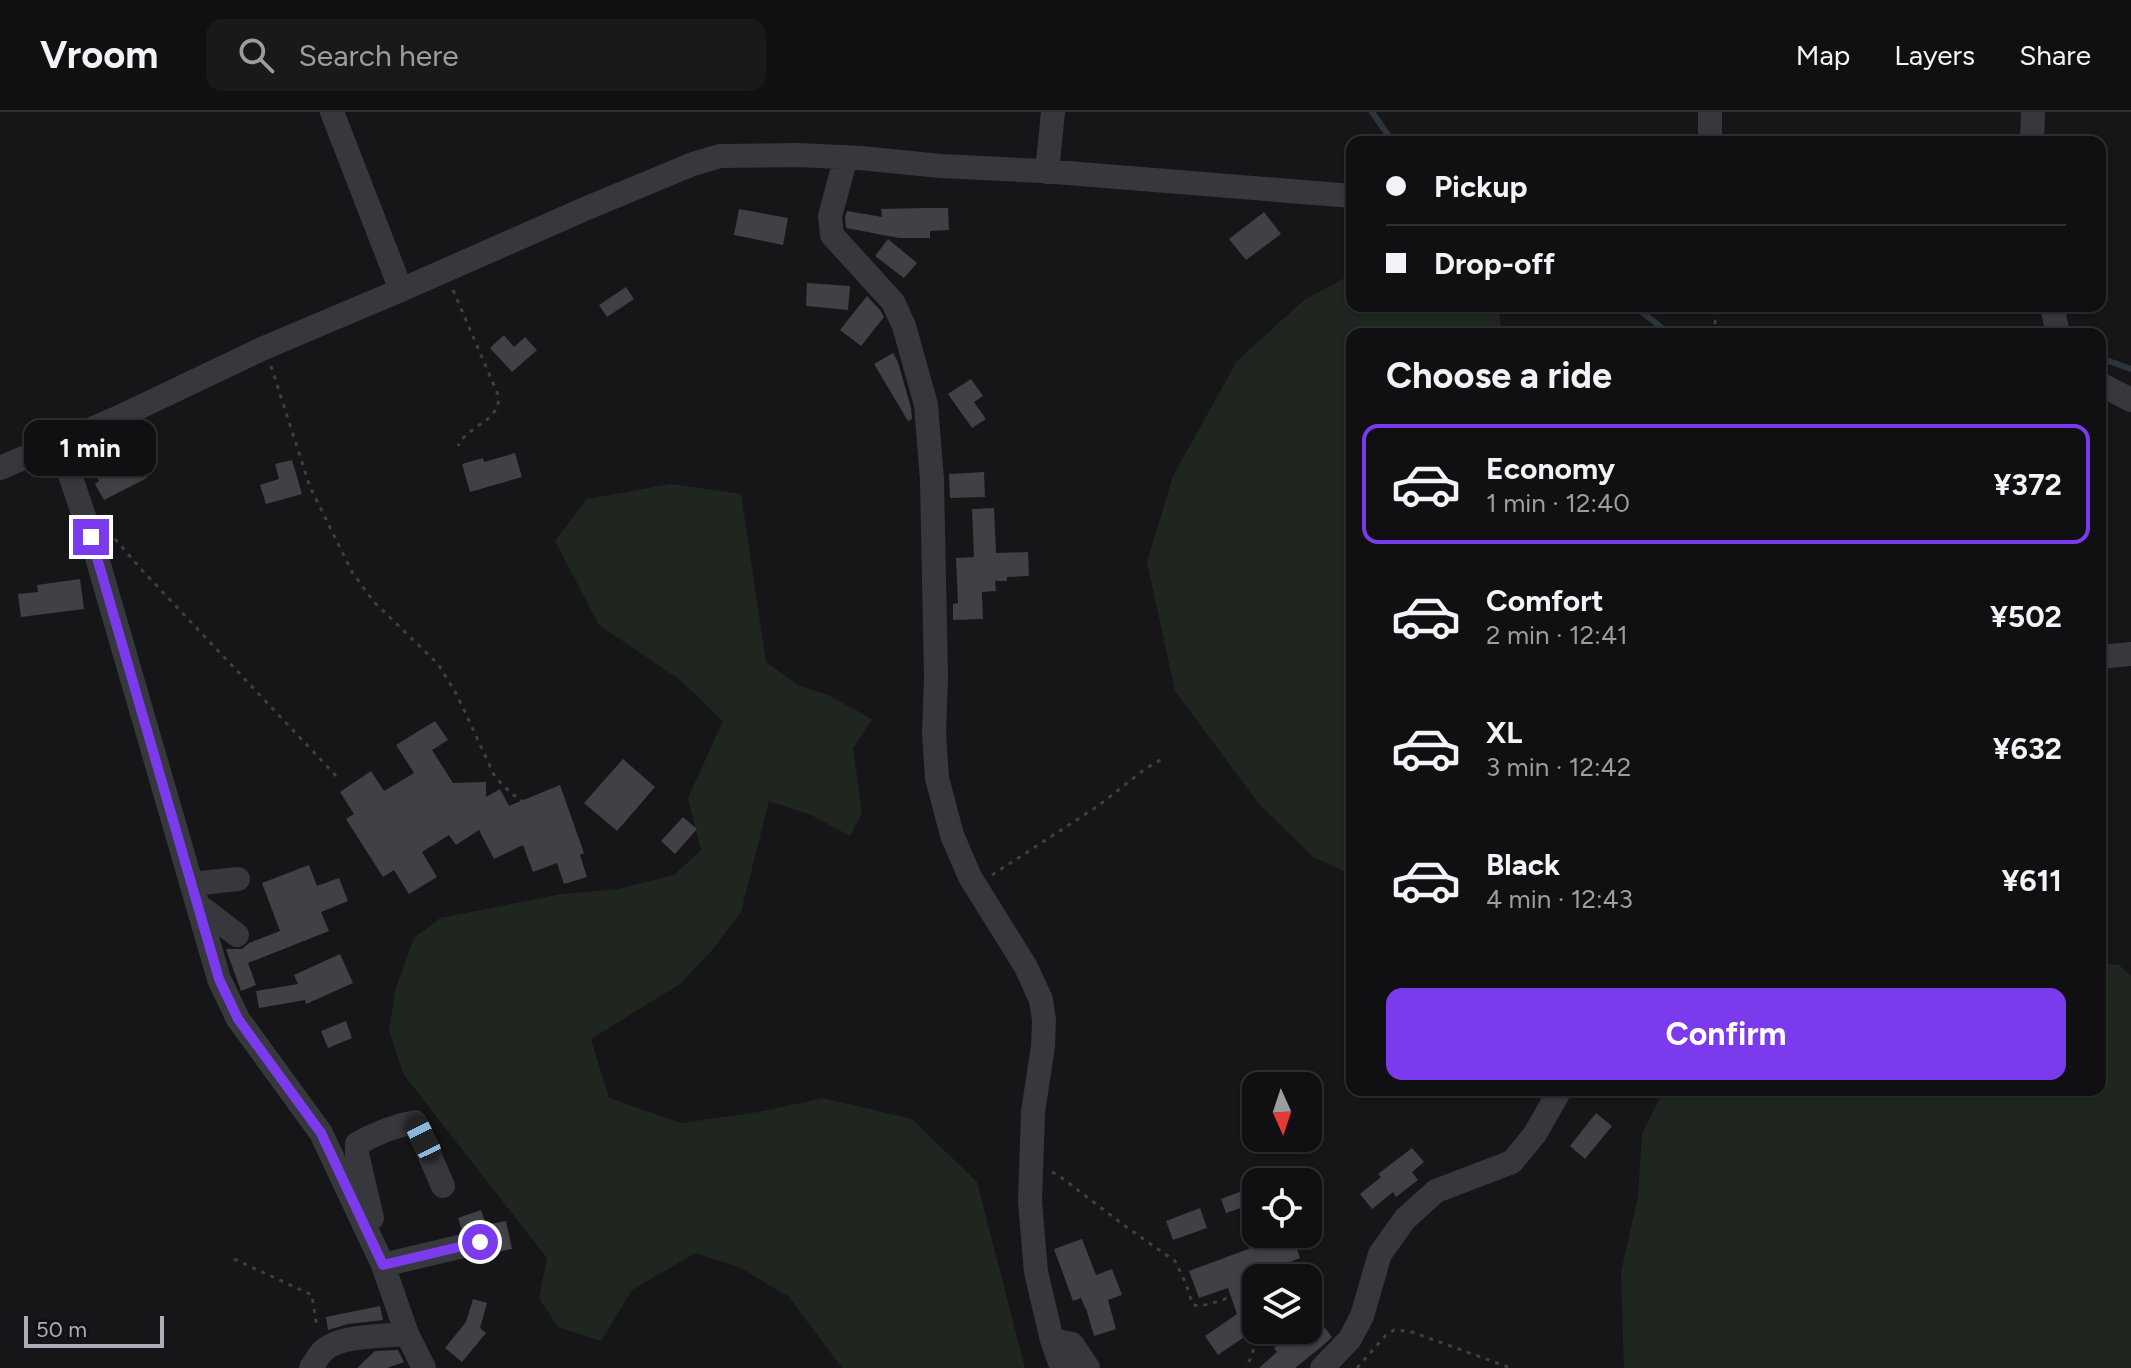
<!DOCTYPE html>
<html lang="en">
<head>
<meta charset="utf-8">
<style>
	:root { --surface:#101012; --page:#19191b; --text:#f1f3f6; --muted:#9c9d9f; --line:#303032; --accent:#7c3aed }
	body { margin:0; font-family:Figtree,sans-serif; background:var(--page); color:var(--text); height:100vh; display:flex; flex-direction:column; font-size:30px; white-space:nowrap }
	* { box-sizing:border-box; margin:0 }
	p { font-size:26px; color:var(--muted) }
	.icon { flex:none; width:44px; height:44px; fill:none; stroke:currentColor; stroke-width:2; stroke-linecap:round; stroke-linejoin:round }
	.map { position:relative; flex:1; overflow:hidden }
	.details { position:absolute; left:1346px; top:216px; width:760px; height:768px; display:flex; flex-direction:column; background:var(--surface); border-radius:16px; box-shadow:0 2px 6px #0004,0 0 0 2px var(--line) }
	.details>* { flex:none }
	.hud { position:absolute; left:1346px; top:24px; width:760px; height:176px; border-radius:16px; box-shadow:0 2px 6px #0004,0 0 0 2px var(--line); display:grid; align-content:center; height:176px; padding:0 40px; background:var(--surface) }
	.needle { width:52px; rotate:177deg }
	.buttons { position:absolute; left:1242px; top:960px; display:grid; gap:16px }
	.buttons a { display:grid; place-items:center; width:80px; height:80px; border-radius:16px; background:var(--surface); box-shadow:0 2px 6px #0004,0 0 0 2px var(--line); font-size:40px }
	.scale { position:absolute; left:24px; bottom:20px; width:140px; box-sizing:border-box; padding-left:8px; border:4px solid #a8adb8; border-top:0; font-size:22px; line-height:28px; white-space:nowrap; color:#a8adb8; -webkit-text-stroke:6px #111113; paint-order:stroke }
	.end { position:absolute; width:36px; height:36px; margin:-18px; border:10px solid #7c3aed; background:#fff; box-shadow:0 0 0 4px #fff }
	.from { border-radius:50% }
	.bubble { position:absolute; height:56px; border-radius:16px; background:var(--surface); box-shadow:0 2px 6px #0004,0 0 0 2px var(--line); font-size:26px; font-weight:700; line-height:56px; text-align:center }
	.car { position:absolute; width:24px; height:48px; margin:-24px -12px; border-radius:10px; box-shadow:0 0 6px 2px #0007; background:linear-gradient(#222 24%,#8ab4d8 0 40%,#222 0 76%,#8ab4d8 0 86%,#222 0) }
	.hud b { display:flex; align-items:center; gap:28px; height:76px; font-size:30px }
	.hud b+b { border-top:2px solid var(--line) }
	.hud i { width:20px; height:20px; background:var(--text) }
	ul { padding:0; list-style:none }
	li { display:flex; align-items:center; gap:24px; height:120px; margin:0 16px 12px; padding:0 24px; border:4px solid transparent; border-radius:16px }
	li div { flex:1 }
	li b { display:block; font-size:30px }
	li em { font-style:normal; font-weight:700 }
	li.active { border-color:var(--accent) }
	li>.icon { width:72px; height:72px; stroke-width:1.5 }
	h2 { padding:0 40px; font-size:36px; line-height:96px }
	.primary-button { display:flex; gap:16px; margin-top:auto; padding:16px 40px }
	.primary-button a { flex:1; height:92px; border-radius:16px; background:var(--accent); color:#fff; font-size:32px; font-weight:700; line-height:92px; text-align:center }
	header { display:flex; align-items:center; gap:48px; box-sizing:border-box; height:112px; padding:0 40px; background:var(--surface); border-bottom:2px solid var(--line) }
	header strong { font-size:38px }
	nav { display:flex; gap:44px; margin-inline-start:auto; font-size:28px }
	.search { width:560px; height:72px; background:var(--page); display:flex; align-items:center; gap:20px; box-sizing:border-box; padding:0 28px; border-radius:16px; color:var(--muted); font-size:30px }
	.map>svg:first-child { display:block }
	.green { fill:#1e261f }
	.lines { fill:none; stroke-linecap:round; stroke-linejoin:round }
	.stream { stroke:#2c353c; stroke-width:6 }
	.building { fill:#404145 }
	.path { stroke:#3d3f44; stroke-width:3; stroke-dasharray:4 6; stroke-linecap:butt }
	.minor { stroke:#37383d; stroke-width:24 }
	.route { stroke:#7c3aed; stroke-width:10 }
</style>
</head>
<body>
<header>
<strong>Vroom</strong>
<div class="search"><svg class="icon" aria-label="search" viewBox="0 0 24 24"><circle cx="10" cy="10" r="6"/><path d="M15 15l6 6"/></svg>Search here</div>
<nav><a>Map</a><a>Layers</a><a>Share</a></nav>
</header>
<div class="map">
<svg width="2131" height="1256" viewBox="0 0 2131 1256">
	<rect width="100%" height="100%" fill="#161618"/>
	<!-- green -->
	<path class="green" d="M 1352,162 L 1352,194 L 1498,194 L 1502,222 L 1352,222 L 1352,763 L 1313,745 L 1259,692 L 1175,579 L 1147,450 L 1173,364 L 1237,249 L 1304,188 Z
		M 671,372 L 741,382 L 766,550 L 798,573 L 830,584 L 872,607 L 853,636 L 862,701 L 850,724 L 811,703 L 769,689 L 741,800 L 712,838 L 680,872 L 591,927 L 609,986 L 681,1011 L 758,1000 L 823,986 L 912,1007 L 977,1070 L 1025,1256 L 842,1256 L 789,1185 L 739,1155 L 695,1141 L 632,1178 L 601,1229 L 558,1215 L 539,1186 L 547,1146 L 404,963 L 389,919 L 395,879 L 414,826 L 440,806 L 562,782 L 618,777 L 674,763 L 701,738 L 688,686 L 723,609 L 679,567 L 599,513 L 555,429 L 587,387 Z
		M 2100,851 L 2119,853 L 2131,864 L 2131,1256 L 1624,1256 L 1621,1160 L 1638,1085 L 1642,1022 L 1664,978 L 2100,978 Z"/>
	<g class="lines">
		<!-- stream -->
		<path class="stream" d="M 1372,0 L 1393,30
			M 1634,194 L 1670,222
			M 2100,246 L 2131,257"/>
	</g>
	<!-- building -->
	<path class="building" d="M 925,96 L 948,96 L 949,118 L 930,119 L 930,126 L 899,126 L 846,116 L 845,105 L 847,99 L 882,105 L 881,97 Z
		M 739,97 L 788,106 L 783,133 L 734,123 Z
		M 1264,100 L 1281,122 L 1246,148 L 1229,127 Z
		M 888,127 L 917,151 L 904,166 L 875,144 Z
		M 807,171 L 850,174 L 848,198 L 806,194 Z
		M 626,175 L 634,187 L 607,205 L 599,193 Z
		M 867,184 L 880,198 L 884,205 L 861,234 L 840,218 Z
		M 504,223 L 514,235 L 525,225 L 537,238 L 512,260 L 490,236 Z
		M 893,241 L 898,250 L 911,296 L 912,307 L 908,309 L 874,252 Z
		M 971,267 L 983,284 L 974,290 L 986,307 L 972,316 L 948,282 Z
		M 137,318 L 149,341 L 136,347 L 147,366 L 104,388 L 95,372 L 99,369 L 84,340 L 105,329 L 108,334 Z
		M 515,341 L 522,365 L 470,380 L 462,352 L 483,346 L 484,350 Z
		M 292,348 L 302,382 L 266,392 L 260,373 L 279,367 L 275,352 Z
		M 984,360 L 985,385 L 950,386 L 949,362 Z
		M 994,396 L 996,441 L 1028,440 L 1029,464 L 1007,465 L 1007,469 L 995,469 L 996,479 L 982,480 L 983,507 L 953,508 L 953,492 L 958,491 L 956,446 L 974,445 L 972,397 Z
		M 80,467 L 84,497 L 21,505 L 18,482 L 38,480 L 37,473 Z
		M 435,609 L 448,628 L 432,638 L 453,671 L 486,670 L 486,685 L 500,677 L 509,694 L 560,673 L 584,741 L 580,743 L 587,765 L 564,772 L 557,751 L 533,760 L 523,733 L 494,747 L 479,718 L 456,733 L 449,723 L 422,740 L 437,765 L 409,782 L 394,758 L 383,765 L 346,707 L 354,702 L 340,680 L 371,659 L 384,679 L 414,661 L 396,633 Z
		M 623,647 L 655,675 L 617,719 L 584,691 Z
		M 683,705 L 697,717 L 675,742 L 661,729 Z
		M 309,753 L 317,774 L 339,766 L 348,789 L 321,800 L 329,819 L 248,851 L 256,873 L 241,879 L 226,837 L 242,837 L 249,831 L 280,819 L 262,771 Z
		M 340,842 L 353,871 L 306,892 L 305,888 L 259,896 L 256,879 L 298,872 L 294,863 Z
		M 346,909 L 352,926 L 328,936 L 321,919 Z
		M 1596,1001 L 1612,1014 L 1585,1047 L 1570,1034 Z
		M 1412,1036 L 1424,1050 L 1412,1060 L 1418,1068 L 1396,1085 L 1393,1080 L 1372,1097 L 1360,1082 L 1381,1065 L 1378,1062 Z
		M 1242,1079 L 1247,1094 L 1226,1101 L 1221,1087 Z
		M 1200,1096 L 1207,1116 L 1173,1128 L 1166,1109 Z
		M 481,1098 L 486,1113 L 462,1119 L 458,1106 Z
		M 506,1109 L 512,1137 L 496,1140 L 490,1112 Z
		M 1268,1122 L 1292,1122 L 1300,1146 L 1280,1154 L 1283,1163 L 1274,1166 L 1256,1166 L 1256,1217 L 1218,1243 L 1205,1224 L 1237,1202 L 1228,1176 L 1199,1186 L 1189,1159 L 1270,1129 Z
		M 1082,1127 L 1096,1163 L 1112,1157 L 1122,1183 L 1108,1188 L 1116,1217 L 1094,1224 L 1086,1196 L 1085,1196 L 1081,1186 L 1073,1189 L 1054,1137 Z
		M 473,1187 L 487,1191 L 480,1216 L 486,1221 L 462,1250 L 445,1236 L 466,1210 Z
		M 380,1194 L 383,1208 L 348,1212 L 328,1218 L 326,1205 Z
		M 1318,1207 L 1332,1225 L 1320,1236 L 1295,1256 L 1259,1256 L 1277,1240 L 1274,1236 L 1294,1218 L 1308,1218 L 1308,1215 Z
		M 398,1238 L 404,1250 L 387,1256 L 357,1256 L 375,1239 Z"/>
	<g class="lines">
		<!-- path -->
		<path class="path" d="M 453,178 L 499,285 C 498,312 468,312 458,334
			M 1713,222 L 1718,194
			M 271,254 L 310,375 L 352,460 L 374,490 L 438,552 L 457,583 L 495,665 L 513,683 L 519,685 L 523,691 L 526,707 L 535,716
			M 115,427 L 140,456 L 339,667
			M 992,763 L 1098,694 L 1145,657 L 1164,646
			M 1052,1060 L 1058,1063 L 1125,1114 L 1175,1149 L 1186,1172 L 1193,1193 C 1212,1196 1229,1181 1248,1184 C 1257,1212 1260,1229 1246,1256
			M 234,1147 L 312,1183 L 317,1217
			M 1357,1256 L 1386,1223 L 1394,1218 L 1409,1219 L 1511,1256"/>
		<!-- minor -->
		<path class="minor" d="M 332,0 L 401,178
			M 1710,30 L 1710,0
			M 2032,30 L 2033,0
			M 846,45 L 830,104 L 832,123 L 893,190 L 904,214 L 926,293 L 932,368 L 936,565 L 934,621 L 937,666 L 952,723 L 970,765 L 1026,855 L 1041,888 L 1044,908 L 1043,934 L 1033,1000 L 1030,1089 L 1036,1160 L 1052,1228 L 1062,1256
			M 1047,60 L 1053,0
			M 2052,194 L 2058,222
			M 2100,272 L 2131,288
			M 59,330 L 91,425 L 219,867 L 238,907 L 321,1021 L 383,1153 L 407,1222 L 424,1256
			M 0,356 L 117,306 L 264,236 L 401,178 L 587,96 L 693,52 L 720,44 L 798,43 L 860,46 L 941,54 L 1043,59 L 1352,84
			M 2100,545 L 2131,542
			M 192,772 L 238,767
			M 198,793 L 237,823
			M 372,1106 L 357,1042 L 357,1032 C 376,1021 394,1014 415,1010 L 443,1074
			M 383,1153 L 480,1130
			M 1052,1228 L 1072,1232 L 1088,1256
			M 311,1256 C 315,1250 318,1244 323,1239 C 339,1223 384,1224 407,1222
			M 1322,1256 L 1350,1227 L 1362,1204 L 1380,1142 L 1405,1107 L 1436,1079 L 1512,1050 L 1535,1022 L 1560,978"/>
	</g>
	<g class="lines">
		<!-- route -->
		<path class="route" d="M 91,425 L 219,867 L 238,907 L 321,1021 L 383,1153 L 480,1130"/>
	</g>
</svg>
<div class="buttons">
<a><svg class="needle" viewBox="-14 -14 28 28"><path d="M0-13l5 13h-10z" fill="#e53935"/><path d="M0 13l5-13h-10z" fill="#9c9d9f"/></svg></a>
<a><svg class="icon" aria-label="locate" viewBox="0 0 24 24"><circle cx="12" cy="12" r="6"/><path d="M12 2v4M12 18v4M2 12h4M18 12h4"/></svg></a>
<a><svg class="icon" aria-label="layers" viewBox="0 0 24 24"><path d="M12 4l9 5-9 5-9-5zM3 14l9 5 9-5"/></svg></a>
</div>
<div class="scale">50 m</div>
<i class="end from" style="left:480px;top:1130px"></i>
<i class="end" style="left:91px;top:425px"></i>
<div class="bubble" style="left:24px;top:308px;width:132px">1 min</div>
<i class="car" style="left:423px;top:1026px;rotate:334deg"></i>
<div class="hud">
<b><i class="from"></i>Pickup</b>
<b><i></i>Drop-off</b>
</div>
<section class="details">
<h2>Choose a ride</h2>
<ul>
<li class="active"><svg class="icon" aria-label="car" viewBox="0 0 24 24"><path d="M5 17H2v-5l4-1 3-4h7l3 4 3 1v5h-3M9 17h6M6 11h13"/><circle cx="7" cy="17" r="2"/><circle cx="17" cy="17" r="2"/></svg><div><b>Economy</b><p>1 min · 12:40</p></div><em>¥372</em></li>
<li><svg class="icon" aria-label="car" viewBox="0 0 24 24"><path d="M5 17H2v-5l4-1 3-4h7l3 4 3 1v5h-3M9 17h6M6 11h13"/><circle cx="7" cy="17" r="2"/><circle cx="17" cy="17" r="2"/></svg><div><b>Comfort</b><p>2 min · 12:41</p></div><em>¥502</em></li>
<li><svg class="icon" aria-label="car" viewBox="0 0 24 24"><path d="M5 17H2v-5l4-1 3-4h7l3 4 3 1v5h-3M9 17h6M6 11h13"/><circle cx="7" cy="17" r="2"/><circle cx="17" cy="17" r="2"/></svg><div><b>XL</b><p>3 min · 12:42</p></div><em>¥632</em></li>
<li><svg class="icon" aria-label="car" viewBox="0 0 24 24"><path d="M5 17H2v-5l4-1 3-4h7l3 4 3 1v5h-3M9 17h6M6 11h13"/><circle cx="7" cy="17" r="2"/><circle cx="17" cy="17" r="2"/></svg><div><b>Black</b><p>4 min · 12:43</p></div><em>¥611</em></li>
</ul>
<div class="primary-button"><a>Confirm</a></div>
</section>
</div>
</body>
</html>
